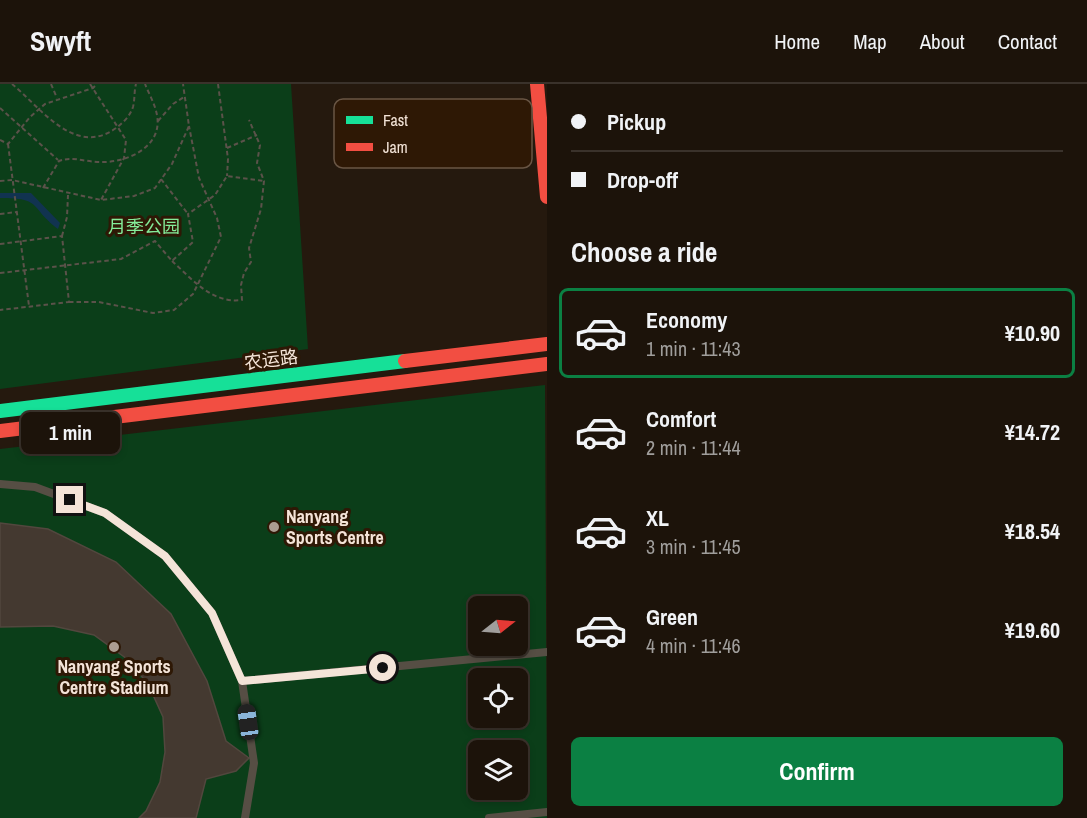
<!DOCTYPE html>
<html lang="en">
<head>
<meta charset="utf-8">
<style>
	:root { --surface:#1c130a; --page:#292018; --text:#f1f3f6; --muted:#a09e9c; --line:#3a322b; --accent:#0b8043 }
	body { margin:0; font-family:"Archivo Narrow","Noto Sans SC",sans-serif; background:var(--page); color:var(--text); height:100vh; display:flex; flex-direction:column; font-size:22px; white-space:nowrap }
	* { box-sizing:border-box; margin:0 }
	p { font-size:20px; color:var(--muted) }
	.icon { flex:none; width:33px; height:33px; fill:none; stroke:currentColor; stroke-width:2; stroke-linecap:round; stroke-linejoin:round }
	.map { position:relative; flex:1; overflow:hidden }
	.side { display:flex; flex-direction:column; background:var(--surface); width:540px }
	.side>* { flex:none }
	.banner { display:grid; align-content:center; height:132px; padding:0 24px; background:var(--surface) }
	.needle { width:39px; rotate:73deg }
	.fabs { position:absolute; left:468px; top:512px; display:grid; gap:12px }
	.fabs a { display:grid; place-items:center; width:60px; height:60px; border-radius:9px; background:var(--surface); box-shadow:0 3px 9px #0003,0 0 0 2px var(--line); font-size:30px }
	.end { position:absolute; width:27px; height:27px; margin:-14px; border:8px solid #f4e4d8; background:#111; box-shadow:0 0 0 3px #111 }
	.from { border-radius:50% }
	.bubble { position:absolute; height:42px; border-radius:9px; background:var(--surface); box-shadow:0 3px 9px #0003,0 0 0 2px var(--line); font-size:20px; font-weight:700; line-height:42px; text-align:center }
	.car { position:absolute; width:18px; height:36px; margin:-18px -9px; border-radius:8px; box-shadow:0 0 4px 2px #0007; background:linear-gradient(#222 24%,#8ab4d8 0 40%,#222 0 76%,#8ab4d8 0 86%,#222 0) }
	.banner b { display:flex; align-items:center; gap:21px; height:57px; font-size:22px }
	.banner b+b { border-top:2px solid var(--line) }
	.banner i { width:15px; height:15px; background:var(--text) }
	ul { padding:0; list-style:none }
	li { display:flex; align-items:center; gap:18px; height:90px; margin:0 12px 9px; padding:0 12px; border:3px solid transparent; border-radius:9px }
	li div { flex:1 }
	li b { display:block; font-size:22px }
	li em { font-style:normal; font-weight:700 }
	li.active { border-color:var(--accent) }
	li>.icon { width:54px; height:54px; stroke-width:1.5 }
	h2 { padding:0 24px; font-size:27px; line-height:72px }
	.action { display:flex; gap:12px; margin-top:auto; padding:12px 24px }
	.action a { flex:1; height:69px; border-radius:9px; background:var(--accent); color:#fff; font-size:24px; font-weight:700; line-height:69px; text-align:center }
	header { display:flex; align-items:center; gap:36px; box-sizing:border-box; height:84px; padding:0 30px; background:var(--surface); border-bottom:2px solid var(--line) }
	header strong { font-size:28px }
	nav { display:flex; gap:33px; margin-inline-start:auto; font-size:21px }
	main { display:flex; flex:1; min-height:0 }
	.map>svg:first-child { display:block }
	.green { fill:#0b3e19; fill-rule:evenodd }
	.water { fill:#113350 }
	.building { fill:#443930; stroke:#52473e; stroke-width:1.5 }
	.lines { fill:none; stroke-linecap:round; stroke-linejoin:round }
	.path { stroke:#5b524a; stroke-width:2; stroke-dasharray:4.5 3; stroke-linecap:butt }
	.lane { stroke:#564e44; stroke-width:8 }
	.fast { stroke:#16e098; stroke-width:14 }
	.jam { stroke:#f24e42; stroke-width:14 }
	.route { stroke:#f4e4d8; stroke-width:8 }
	.poi-dot { fill:#ac9d91; stroke:#2e1805; stroke-width:2 }
	.labels { text-anchor:middle; stroke-width:6; stroke-linejoin:round; paint-order:stroke }
	.park-label { font-size:18px; fill:#84ec99; stroke:#2e1805 }
	.street-label { font-size:18px; fill:#f4e4d8; stroke:#2e1805 }
	.poi-label { font-size:18px; font-weight:bold; fill:#f4e4d8; stroke:#2e1805; text-anchor:start }
	.key { fill:#2e1805; stroke:#695544; stroke-width:1.5 }
	.key-label { font-size:16px; fill:#f4e4d8 }
</style>
</head>
<body>
<header>
<strong>Swyft</strong>
<nav><a>Home</a><a>Map</a><a>About</a><a>Contact</a></nav>
</header>
<main>
<div class="map">
<svg width="547" height="734" viewBox="0 0 547 734">
	<rect width="100%" height="100%" fill="#25190e"/>
	<!-- green -->
	<path class="green" d="M 0,0 L 291,0 L 308,265 L 0,305 Z
		M 545,301 L 547,734 L 0,734 L 0,365 ZM 478,522 L 518,522 L 518,561 L 478,561 ZM 478,594 L 518,594 L 518,633 L 478,633 ZM 478,666 L 518,666 L 518,705 L 478,705 Z"/>
	<!-- water -->
	<path class="water" d="M 0,109 L 31,109 L 60,139 L 58,145 C 29,123 43,114 0,114 Z"/>
	<!-- building -->
	<path class="building" d="M 0,439 L 48,445 L 116,478 L 171,530 L 207,597 L 226,657 L 249,674 L 236,687 L 206,695 L 196,734 L 139,734 L 146,727 L 160,698 L 165,668 L 163,633 L 148,600 L 127,575 L 94,551 L 53,542 L 0,543 Z"/>
	<g class="lines">
		<!-- path -->
		<path class="path" d="M 12,0 C 40,23 75,74 116,44 C 123,39 130,32 133,23 C 135,15 134,7 136,0
			M 51,0 L 57,14
			M 90,0 L 126,56 L 124,74 L 101,116
			M 218,0 L 228,75 L 227,92
			M 0,24 L 58,76
			M 158,37 L 173,20 L 184,13
			M 0,56 L 8,60 L 30,33 L 45,20 L 93,4 L 97,0
			M 8,60 L 29,222
			M 227,64 L 257,51
			M 161,95 L 188,130
			M 0,97 L 12,96 L 101,116 L 134,112 L 155,104 L 172,80 L 189,42 L 183,0
			M 43,104 L 59,77 C 73,72 85,78 100,78 C 127,79 163,63 157,31 C 155,20 149,10 145,0
			M 0,130 L 17,128
			M 62,152 L 67,133 L 68,111
			M 0,160 L 62,152 L 69,218 L 0,226
			M 172,177 C 192,195 212,220 242,216 L 241,201 L 244,189 L 251,178 L 249,164 L 261,125 L 264,97 L 257,79 L 260,61 L 249,36
			M 0,189 L 121,175 L 155,157 L 172,177 L 193,158 L 188,130 L 215,111 L 227,92 L 264,97
			M 69,218 L 99,218 L 153,229 L 174,226 L 193,210 L 221,153 L 217,134 L 199,94 L 189,42"/>
		<!-- lane -->
		<path class="lane" d="M 0,400 L 35,403 L 105,429 L 165,472 L 212,529 L 242,597 L 254,679 L 245,734
			M 242,597 L 547,568
			M 489,734 L 547,728"/>
		<!-- fast -->
		<path class="fast" d="M 0,327 L 405,277"/>
		<!-- jam -->
		<path class="jam" d="M 537,0 L 547,113
			M 405,277 L 547,260
			M 0,347 L 547,280"/>
	</g>
	<g class="lines">
		<!-- route -->
		<path class="route" d="M 70,416 L 105,429 L 165,472 L 212,529 L 242,597 L 383,584"/>
	</g>
	<!-- markers -->
	<g class="poi-dot">
		<circle cx="274" cy="443" r="6"/>
		<circle cx="114" cy="563" r="6"/>
	</g>
	<g class="labels">
		<!-- park labels -->
		<g class="park-label">
			<text x="144" y="149">月季公园</text>
		</g>
		<!-- street labels -->
		<g class="street-label">
			<text transform="translate(271 276) rotate(-7)" y="6">农运路</text>
		</g>
		<!-- poi labels -->
		<g class="poi-label">
			<text x="286" y="439">Nanyang<tspan x="286" dy="21">Sports Centre</tspan></text>
			<text x="114" y="589" text-anchor="middle">Nanyang Sports<tspan x="114" dy="21">Centre Stadium</tspan></text>
		</g>
	</g>
	<!-- legend -->
	<rect x="334" y="15" width="198" height="69" rx="9" class="key"/>
	<rect x="346" y="32" width="27" height="8" fill="#16e098"/>
	<rect x="346" y="59" width="27" height="8" fill="#f24e42"/>
	<g class="key-label">
		<text x="383" y="42">Fast</text>
		<text x="383" y="69">Jam</text>
	</g>
</svg>
<div class="fabs">
<a><svg class="needle" viewBox="-14 -14 28 28"><path d="M0-13l5 13h-10z" fill="#e53935"/><path d="M0 13l5-13h-10z" fill="#a09e9c"/></svg></a>
<a><svg class="icon" aria-label="locate" viewBox="0 0 24 24"><circle cx="12" cy="12" r="6"/><path d="M12 2v4M12 18v4M2 12h4M18 12h4"/></svg></a>
<a><svg class="icon" aria-label="layers" viewBox="0 0 24 24"><path d="M12 4l9 5-9 5-9-5zM3 14l9 5 9-5"/></svg></a>
</div>
<i class="end from" style="left:383px;top:584px"></i>
<i class="end" style="left:70px;top:416px"></i>
<div class="bubble" style="left:21px;top:328px;width:99px">1 min</div>
<i class="car" style="left:248px;top:638px;rotate:352deg"></i>
</div>
<section class="side">
<div class="banner">
<b><i class="from"></i>Pickup</b>
<b><i></i>Drop-off</b>
</div>
<h2>Choose a ride</h2>
<ul>
<li class="active"><svg class="icon" aria-label="car" viewBox="0 0 24 24"><path d="M5 17H2v-5l4-1 3-4h7l3 4 3 1v5h-3M9 17h6M6 11h13"/><circle cx="7" cy="17" r="2"/><circle cx="17" cy="17" r="2"/></svg><div><b>Economy</b><p>1 min · 11:43</p></div><em>¥10.90</em></li>
<li><svg class="icon" aria-label="car" viewBox="0 0 24 24"><path d="M5 17H2v-5l4-1 3-4h7l3 4 3 1v5h-3M9 17h6M6 11h13"/><circle cx="7" cy="17" r="2"/><circle cx="17" cy="17" r="2"/></svg><div><b>Comfort</b><p>2 min · 11:44</p></div><em>¥14.72</em></li>
<li><svg class="icon" aria-label="car" viewBox="0 0 24 24"><path d="M5 17H2v-5l4-1 3-4h7l3 4 3 1v5h-3M9 17h6M6 11h13"/><circle cx="7" cy="17" r="2"/><circle cx="17" cy="17" r="2"/></svg><div><b>XL</b><p>3 min · 11:45</p></div><em>¥18.54</em></li>
<li><svg class="icon" aria-label="car" viewBox="0 0 24 24"><path d="M5 17H2v-5l4-1 3-4h7l3 4 3 1v5h-3M9 17h6M6 11h13"/><circle cx="7" cy="17" r="2"/><circle cx="17" cy="17" r="2"/></svg><div><b>Green</b><p>4 min · 11:46</p></div><em>¥19.60</em></li>
</ul>
<div class="action"><a>Confirm</a></div>
</section>
</main>
</body>
</html>
